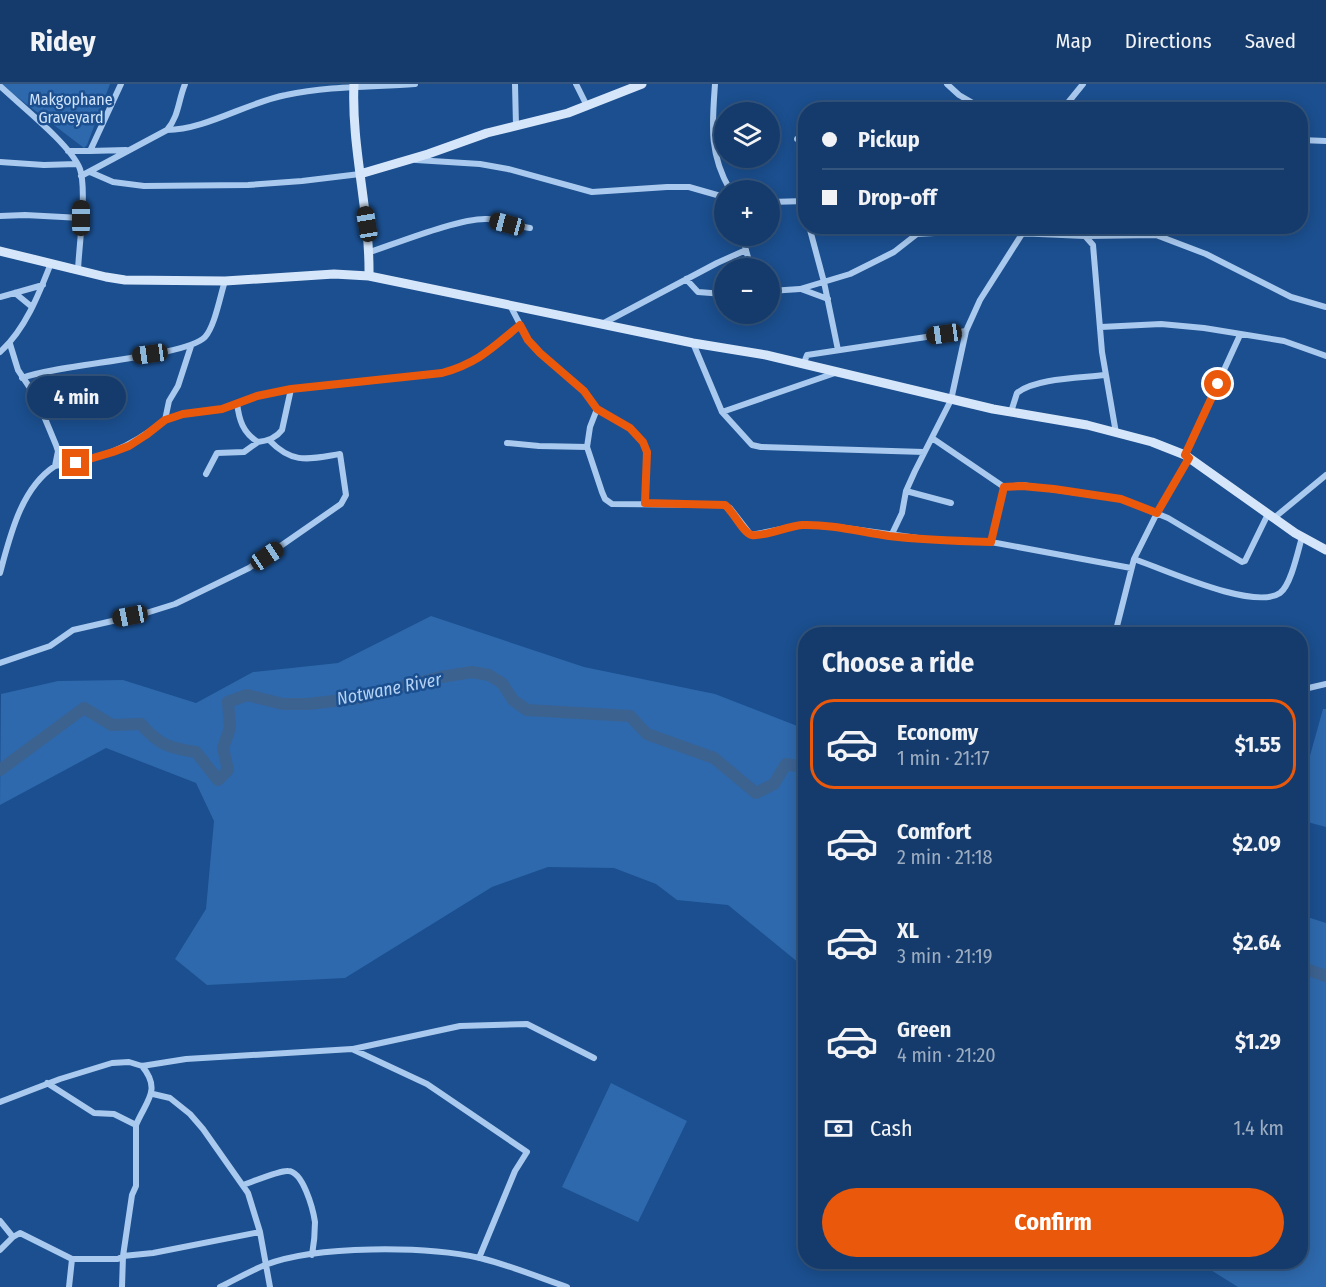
<!DOCTYPE html>
<html lang="en">
<head>
<meta charset="utf-8">
<style>
	:root { --surface:#143b6b; --page:#214673; --text:#f1f3f6; --muted:#9dadc1; --line:#33557e; --accent:#ea580c }
	body { margin:0; font-family:"Fira Sans Condensed",sans-serif; background:var(--page); color:var(--text); height:100vh; display:flex; flex-direction:column; font-size:22px; white-space:nowrap }
	* { box-sizing:border-box; margin:0 }
	p { font-size:20px; color:var(--muted) }
	.icon { flex:none; width:33px; height:33px; fill:none; stroke:currentColor; stroke-width:2; stroke-linecap:round; stroke-linejoin:round }
	.map { position:relative; flex:1; overflow:hidden }
	.details { position:absolute; left:798px; top:543px; width:510px; height:642px; display:flex; flex-direction:column; background:var(--surface); border-radius:24px; box-shadow:0 3px 15px #0003,0 0 0 2px var(--line) }
	.details>* { flex:none }
	.banner { position:absolute; left:798px; top:18px; width:510px; height:132px; border-radius:24px; box-shadow:0 3px 15px #0003,0 0 0 2px var(--line); display:grid; align-content:center; height:132px; padding:0 24px; background:var(--surface) }
	.controls { position:absolute; left:714px; top:18px; display:grid; gap:12px }
	.controls a { display:grid; place-items:center; width:66px; height:66px; border-radius:50%; background:var(--surface); box-shadow:0 3px 15px #0003,0 0 0 2px var(--line); font-size:30px }
	.end { position:absolute; width:27px; height:27px; margin:-14px; border:8px solid #ea580c; background:#fff; box-shadow:0 0 0 3px #fff }
	.from { border-radius:50% }
	.bubble { position:absolute; height:42px; border-radius:21px; background:var(--surface); box-shadow:0 3px 15px #0003,0 0 0 2px var(--line); font-size:20px; font-weight:700; line-height:42px; text-align:center }
	.car { position:absolute; width:18px; height:36px; margin:-18px -9px; border-radius:8px; box-shadow:0 0 4px 2px #0007; background:linear-gradient(#222 24%,#8ab4d8 0 40%,#222 0 76%,#8ab4d8 0 86%,#222 0) }
	.banner b { display:flex; align-items:center; gap:21px; height:57px; font-size:22px }
	.banner b+b { border-top:2px solid var(--line) }
	.banner i { width:15px; height:15px; background:var(--text) }
	ul { padding:0; list-style:none }
	li { display:flex; align-items:center; gap:18px; height:90px; margin:0 12px 9px; padding:0 12px; border:3px solid transparent; border-radius:24px }
	li div { flex:1 }
	li b { display:block; font-size:22px }
	li em { font-style:normal; font-weight:700 }
	li.active { border-color:var(--accent) }
	li>.icon { width:54px; height:54px; stroke-width:1.5 }
	h2 { padding:0 24px; font-size:27px; line-height:72px }
	.pay { display:flex; align-items:center; gap:15px; height:66px; padding:0 24px; font-size:22px }
	.pay p { margin-inline-start:auto }
	.action { display:flex; gap:12px; margin-top:auto; padding:12px 24px }
	.action a { flex:1; height:69px; border-radius:36px; background:var(--accent); color:#fff; font-size:24px; font-weight:700; line-height:69px; text-align:center }
	header { display:flex; align-items:center; gap:36px; box-sizing:border-box; height:84px; padding:0 30px; background:var(--surface); border-bottom:2px solid var(--line) }
	header strong { font-size:28px }
	nav { display:flex; gap:33px; margin-inline-start:auto; font-size:21px }
	.map>svg:first-child { display:block }
	.green { fill:#2e69ad }
	.lines { fill:none; stroke-linecap:round; stroke-linejoin:round }
	.river { stroke:#3c6290; stroke-width:12 }
	.street { stroke:#a9c9ee; stroke-width:6 }
	.secondary { stroke:#d6e6fa; stroke-width:9 }
	.route { stroke:#ea580c; stroke-width:8 }
	.labels { text-anchor:middle; stroke-width:5; stroke-linejoin:round; paint-order:stroke }
	.park-label { font-size:16px; fill:#cfe3fa; stroke:#1b4f8f }
	.water-label { font-size:18px; font-style:italic; fill:#b5d3f5; stroke:#1b4f8f }
</style>
</head>
<body>
<header>
<strong>Ridey</strong>
<nav><a>Map</a><a>Directions</a><a>Saved</a></nav>
</header>
<div class="map">
<svg width="1326" height="1203" viewBox="0 0 1326 1203">
	<rect width="100%" height="100%" fill="#1b4f8f"/>
	<!-- green -->
	<path class="green" d="M 0,0 L 110,0 L 87,61 L 84,64 Z
		M 431,532 L 584,583 L 715,610 L 805,645 L 805,884 L 728,821 L 677,816 L 656,800 L 614,784 L 548,783 L 492,803 L 345,894 L 207,901 L 175,875 L 206,825 L 214,737 L 196,699 L 106,664 L 0,721 L 1,610 L 58,597 L 123,596 L 196,619 L 253,588 L 338,579 Z
		M 1323,625 L 1326,625 L 1326,743 L 1300,736 L 1301,704 Z
		M 1301,831 L 1326,839 L 1326,1203 L 1238,1203 L 1198,1178 L 1300,1178 Z
		M 611,999 L 687,1037 L 638,1138 L 562,1103 Z"/>
	<g class="lines">
		<!-- river -->
		<path class="river" d="M 0,686 L 84,624 L 112,641 L 141,640 C 159,661 169,664 196,668 L 218,696 L 228,686 L 223,664 L 230,644 L 228,618 L 247,611 L 283,620 L 308,620 L 359,614 L 441,593 L 472,588 L 489,591 L 502,599 L 513,616 L 527,626 L 630,632 L 647,650 L 714,674 L 756,709 L 774,700 L 786,680 L 802,683 L 806,692
			M 1300,883 L 1326,892"/>
		<!-- street -->
		<path class="street" d="M 515,0 L 516,42
			M 576,0 L 587,22
			M 715,0 C 712,42 709,69 730,106
			M 947,0 L 959,11 L 985,26
			M 0,2 C 20,21 71,61 80,85 C 87,106 79,162 78,186
			M 1062,26 L 1083,0
			M 167,46 C 205,46 248,18 286,11 C 328,2 372,3 415,0
			M 797,55 L 806,57
			M 1300,56 L 1326,57
			M 68,67 L 90,67 L 121,0
			M 90,67 L 126,66
			M 416,76 L 480,80 L 508,85 L 592,108 L 667,103 L 689,103 L 724,113
			M 0,78 L 44,81 L 77,80
			M 90,88 L 113,98 L 144,102 L 248,101 L 302,97 L 360,90
			M 81,92 L 167,46 C 179,32 178,17 185,0
			M 770,118 L 806,117
			M 0,132 L 25,131 L 81,134
			M 809,142 L 824,198 L 838,266
			M 1070,142 L 1085,152 L 1093,161 L 1102,268 L 1116,349
			M 1156,151 L 1206,170 L 1291,213 L 1326,223
			M 742,152 L 751,184
			M 370,168 C 397,159 462,133 488,135 C 502,136 517,142 530,144
			M 686,195 L 698,208 L 724,210
			M 801,205 L 828,215
			M 770,207 L 800,205 L 850,190 L 894,168 L 917,150 L 969,147 L 1085,152 L 1156,151 L 1208,142
			M 15,209 L 32,223
			M 0,213 L 43,201
			M 510,221 L 528,256 L 540,269 L 584,307 L 597,325 L 630,344 L 643,358 L 647,368 L 645,419
			M 602,240 L 717,179 L 746,166
			M 1101,243 L 1161,240 L 1204,244 L 1284,257 L 1326,272
			M 693,259 L 722,328 L 752,361 L 761,363 L 924,368
			M 0,268 C 25,246 39,210 51,179
			M 803,281 L 807,271 L 966,247
			M 22,294 C 58,280 186,273 205,253 C 215,242 220,212 225,197
			M 237,319 C 239,336 243,349 258,358 C 268,357 276,354 282,346 L 291,305
			M 597,325 L 590,343 L 587,363 L 602,408 L 605,415 L 612,420 L 725,421 L 730,424 L 751,451 L 802,441 L 838,443 L 925,455 L 991,458 L 1131,484
			M 722,328 L 835,289
			M 1011,328 L 1017,309 C 1035,294 1082,294 1105,291
			M 165,336 L 182,330 L 222,325 L 257,312 L 291,305 L 442,289 C 479,279 492,264 520,241
			M 932,354 L 1004,403 L 1022,401 L 1121,415 L 1168,434 L 1242,478 L 1245,477 L 1268,430
			M 507,359 L 539,362 L 587,363
			M 1185,371 L 1240,251
			M 55,382 C 103,373 125,367 165,336 L 169,317 L 178,302 L 191,262
			M 206,390 L 217,369 L 244,368 L 258,358
			M 906,407 L 951,419
			M 1274,434 L 1326,391
			M 891,452 L 902,429 L 906,407 L 915,387 L 951,316 L 966,247 L 980,216 L 1022,150
			M 991,458 L 1004,403
			M 1134,475 C 1163,485 1254,527 1280,509 C 1291,501 1298,467 1302,453
			M 0,489 C 10,452 21,404 55,382 L 58,367 L 56,361 L 36,313 L 18,286 L 10,260
			M 1115,550 L 1134,475 L 1157,429 L 1189,374
			M 0,579 L 50,562 L 73,546 L 143,530 L 175,520 L 249,484 L 341,420 L 346,411 L 340,370 C 309,375 293,381 269,356
			M 1300,606 L 1326,600
			M 353,965 L 460,942 L 527,940 L 594,974
			M 47,999 L 94,1029 L 114,1030 L 136,1041 L 136,1102 L 132,1111 L 123,1172 L 122,1203
			M 153,1010 L 170,1014 L 190,1030 L 203,1045 L 248,1109 L 260,1148 L 270,1203
			M 0,1018 L 60,995 L 112,979 L 129,978 L 142,982 L 186,975 L 352,965 L 427,1000 L 527,1068 L 515,1087 L 479,1174
			M 136,1041 C 146,1017 162,1006 142,982
			M 243,1101 C 252,1098 280,1086 288,1087 C 303,1087 313,1125 315,1138 C 315,1149 314,1160 312,1171
			M 0,1137 L 13,1153
			M 0,1166 L 13,1153 L 20,1149 L 72,1175
			M 69,1203 L 72,1175 L 118,1175 L 123,1172 L 153,1169 L 260,1148
			M 220,1203 C 235,1196 250,1187 265,1181 C 317,1161 425,1162 480,1174 C 509,1181 538,1193 567,1203"/>
		<!-- secondary -->
		<path class="secondary" d="M 354,0 C 351,64 370,127 369,192
			M 360,90 L 428,70 L 487,49 L 568,29 L 642,0
			M 0,167 L 106,193 L 125,196 L 225,197 L 334,190 L 369,192 L 693,259 L 766,271 L 993,325 L 1087,341 L 1152,358 L 1185,371 L 1295,449 L 1326,466"/>
	</g>
	<g class="lines">
		<!-- route -->
		<path class="route" d="M 76,379 L 113,368 L 129,362 L 146,351 L 165,336 L 183,330 L 222,325 L 257,312 L 291,305 L 442,289 C 478,279 492,264 520,241 L 528,256 L 540,269 L 584,307 L 597,325 L 630,344 L 643,358 L 647,368 L 645,419 L 725,421 C 733,427 744,450 752,451 C 763,453 788,442 802,441 C 831,440 861,448 889,452 C 923,456 957,457 991,458 L 1004,403 L 1022,402 L 1054,405 L 1121,415 L 1157,429 L 1189,374 L 1185,371 L 1218,300"/>
	</g>
	<g class="labels">
		<!-- park labels -->
		<g class="park-label">
			<text x="71" y="21">Makgophane<tspan x="71" dy="18">Graveyard</tspan></text>
		</g>
		<!-- water labels -->
		<g class="water-label">
			<text transform="translate(389 605) rotate(-11)" y="6">Notwane River</text>
		</g>
	</g>
</svg>
<div class="controls">
<a><svg class="icon" aria-label="layers" viewBox="0 0 24 24"><path d="M12 4l9 5-9 5-9-5zM3 14l9 5 9-5"/></svg></a>
<a>+</a>
<a>−</a>
</div>
<i class="end from" style="left:1218px;top:300px"></i>
<i class="end" style="left:76px;top:379px"></i>
<div class="bubble" style="left:27px;top:292px;width:99px">4 min</div>
<i class="car" style="left:81px;top:134px;rotate:0deg"></i>
<i class="car" style="left:367px;top:140px;rotate:351deg"></i>
<i class="car" style="left:507px;top:140px;rotate:285deg"></i>
<i class="car" style="left:944px;top:250px;rotate:262deg"></i>
<i class="car" style="left:150px;top:270px;rotate:262deg"></i>
<i class="car" style="left:267px;top:472px;rotate:56deg"></i>
<i class="car" style="left:130px;top:532px;rotate:259deg"></i>
<div class="banner">
<b><i class="from"></i>Pickup</b>
<b><i></i>Drop-off</b>
</div>
<section class="details">
<h2>Choose a ride</h2>
<ul>
<li class="active"><svg class="icon" aria-label="car" viewBox="0 0 24 24"><path d="M5 17H2v-5l4-1 3-4h7l3 4 3 1v5h-3M9 17h6M6 11h13"/><circle cx="7" cy="17" r="2"/><circle cx="17" cy="17" r="2"/></svg><div><b>Economy</b><p>1 min · 21:17</p></div><em>$1.55</em></li>
<li><svg class="icon" aria-label="car" viewBox="0 0 24 24"><path d="M5 17H2v-5l4-1 3-4h7l3 4 3 1v5h-3M9 17h6M6 11h13"/><circle cx="7" cy="17" r="2"/><circle cx="17" cy="17" r="2"/></svg><div><b>Comfort</b><p>2 min · 21:18</p></div><em>$2.09</em></li>
<li><svg class="icon" aria-label="car" viewBox="0 0 24 24"><path d="M5 17H2v-5l4-1 3-4h7l3 4 3 1v5h-3M9 17h6M6 11h13"/><circle cx="7" cy="17" r="2"/><circle cx="17" cy="17" r="2"/></svg><div><b>XL</b><p>3 min · 21:19</p></div><em>$2.64</em></li>
<li><svg class="icon" aria-label="car" viewBox="0 0 24 24"><path d="M5 17H2v-5l4-1 3-4h7l3 4 3 1v5h-3M9 17h6M6 11h13"/><circle cx="7" cy="17" r="2"/><circle cx="17" cy="17" r="2"/></svg><div><b>Green</b><p>4 min · 21:20</p></div><em>$1.29</em></li>
</ul>
<div class="pay"><svg class="icon" aria-label="cash" viewBox="0 0 24 24"><path d="M3 7h18v10H3z"/><circle cx="12" cy="12" r="2"/></svg>Cash<p>1.4 km</p></div>
<div class="action"><a>Confirm</a></div>
</section>
</div>
</body>
</html>
